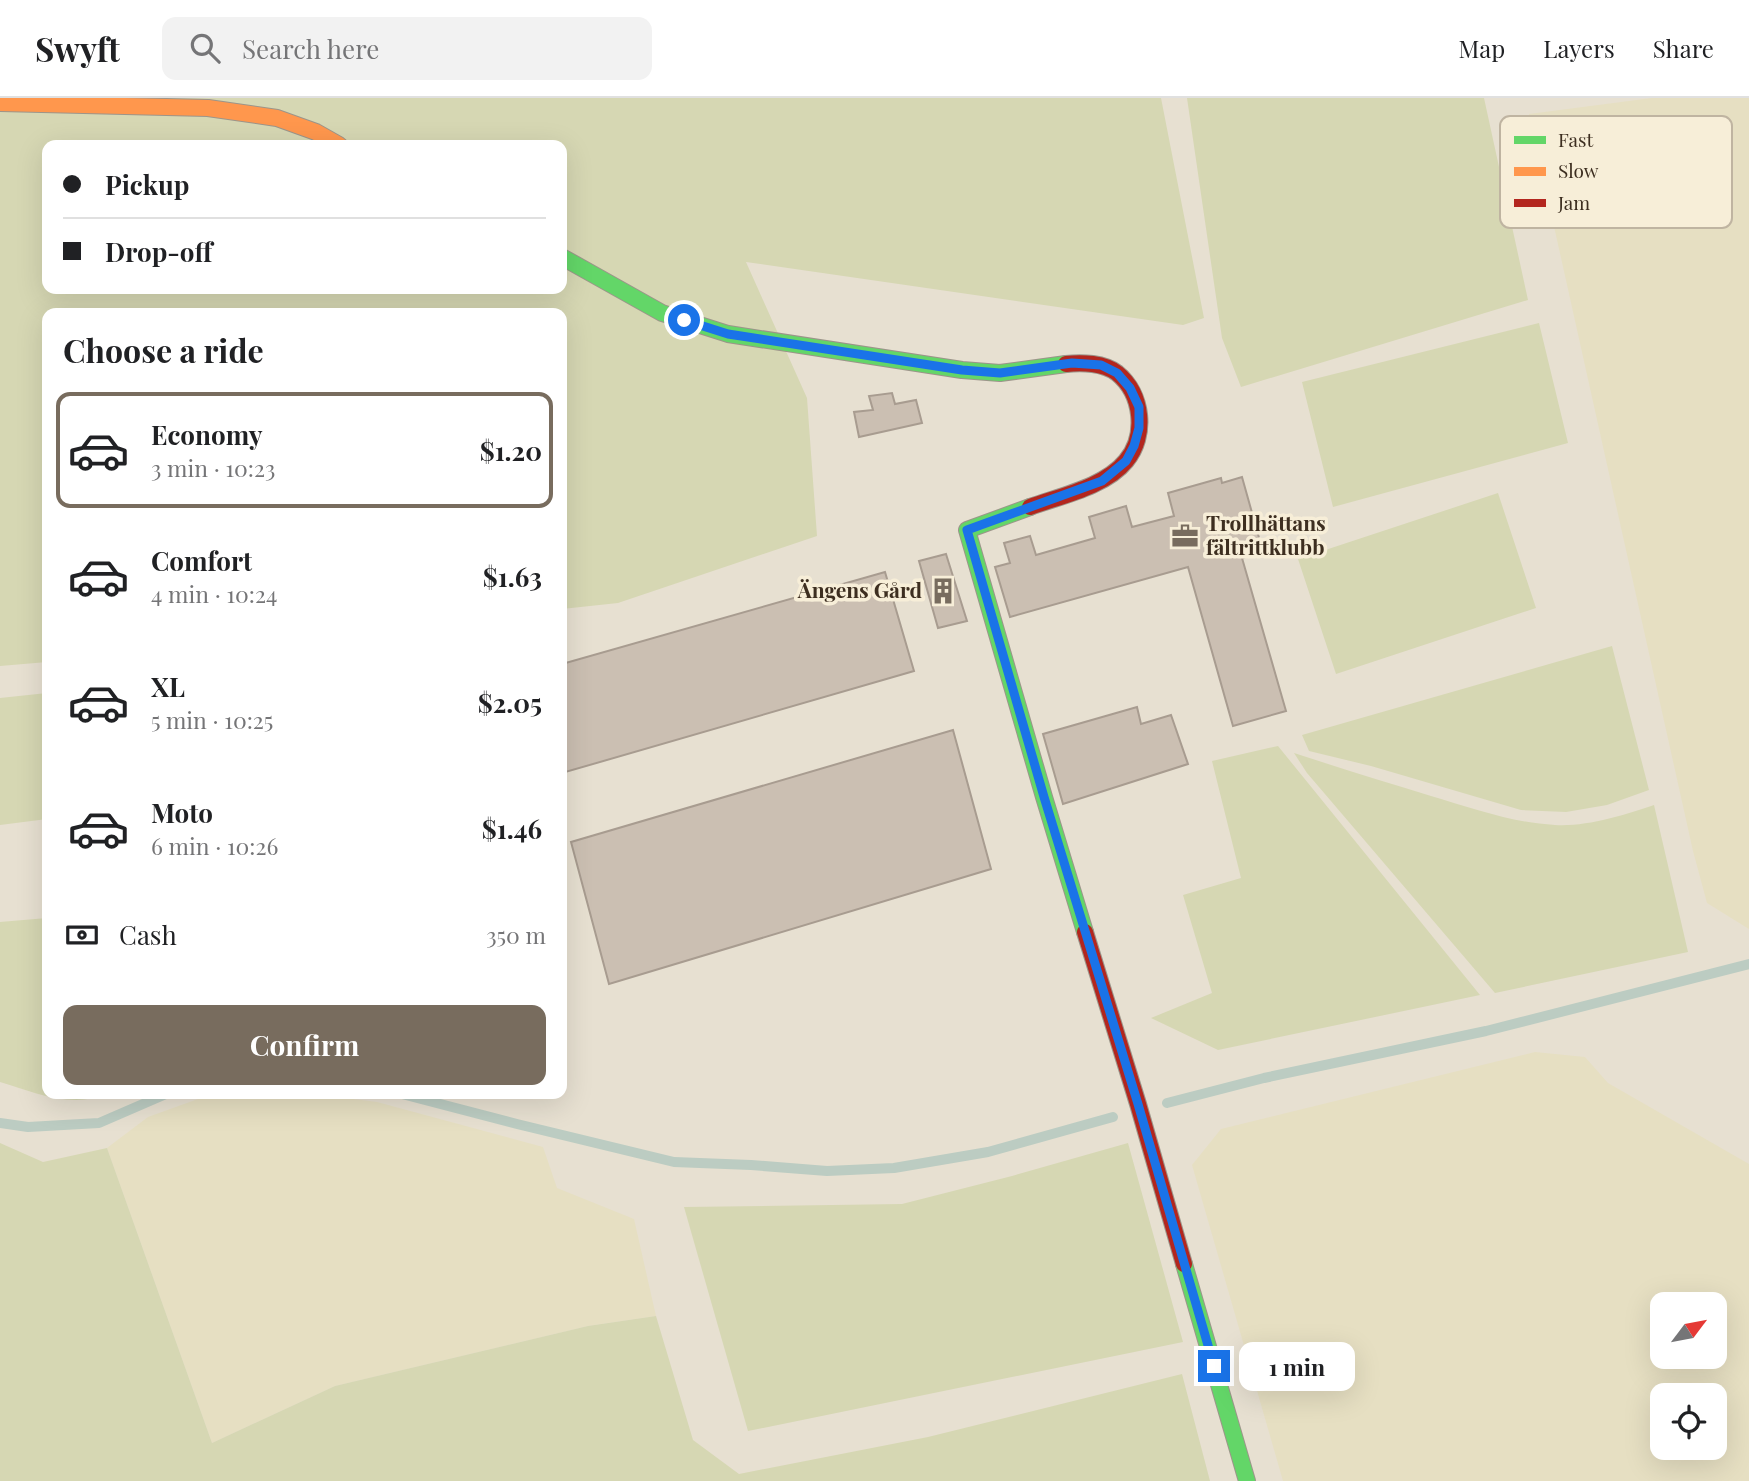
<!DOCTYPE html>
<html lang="en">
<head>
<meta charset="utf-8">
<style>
	:root { --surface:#fff; --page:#f2f2f2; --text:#202124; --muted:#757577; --line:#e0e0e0; --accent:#786c5e }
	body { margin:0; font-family:"Playfair Display",serif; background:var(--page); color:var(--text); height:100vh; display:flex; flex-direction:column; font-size:26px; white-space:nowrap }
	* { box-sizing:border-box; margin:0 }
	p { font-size:23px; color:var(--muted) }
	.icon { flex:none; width:38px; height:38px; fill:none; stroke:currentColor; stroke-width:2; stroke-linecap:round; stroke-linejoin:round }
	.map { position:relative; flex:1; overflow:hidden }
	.drawer { position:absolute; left:42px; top:210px; width:525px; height:791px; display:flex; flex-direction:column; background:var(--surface); border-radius:14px; box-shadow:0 7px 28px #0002 }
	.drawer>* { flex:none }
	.top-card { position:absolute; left:42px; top:42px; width:525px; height:154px; border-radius:14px; box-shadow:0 7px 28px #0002; display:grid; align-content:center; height:154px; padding:0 21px; background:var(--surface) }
	.needle { width:46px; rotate:58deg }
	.buttons { position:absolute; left:1650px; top:1194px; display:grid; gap:14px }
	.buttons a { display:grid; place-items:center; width:77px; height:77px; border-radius:14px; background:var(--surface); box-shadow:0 7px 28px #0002; font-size:35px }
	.end { position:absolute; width:32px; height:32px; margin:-16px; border:9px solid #1a73e8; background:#fff; box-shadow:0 0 0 4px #fff }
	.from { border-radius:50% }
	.bubble { position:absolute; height:49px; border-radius:14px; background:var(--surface); box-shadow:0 7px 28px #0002; font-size:23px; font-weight:700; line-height:49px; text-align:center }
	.top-card b { display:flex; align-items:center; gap:24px; height:66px; font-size:26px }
	.top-card b+b { border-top:2px solid var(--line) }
	.top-card i { width:18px; height:18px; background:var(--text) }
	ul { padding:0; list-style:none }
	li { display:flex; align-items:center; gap:21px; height:116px; margin:0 14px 10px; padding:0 7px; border:4px solid transparent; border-radius:14px }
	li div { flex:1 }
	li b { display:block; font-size:26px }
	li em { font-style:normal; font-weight:700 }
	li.active { border-color:var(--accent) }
	li>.icon { width:63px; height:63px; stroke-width:1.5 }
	h2 { padding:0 21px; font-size:32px; line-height:84px }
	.pay { display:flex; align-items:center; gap:18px; height:77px; padding:0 21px; font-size:26px }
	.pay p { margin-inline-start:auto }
	.primary-button { display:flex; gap:14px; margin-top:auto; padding:14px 21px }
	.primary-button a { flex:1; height:80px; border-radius:14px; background:var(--accent); color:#fff; font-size:28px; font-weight:700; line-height:80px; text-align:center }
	header { display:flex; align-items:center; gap:42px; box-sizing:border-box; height:98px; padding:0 35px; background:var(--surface); border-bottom:2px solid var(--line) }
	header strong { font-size:33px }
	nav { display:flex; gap:38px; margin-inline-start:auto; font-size:24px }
	.search { width:490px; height:63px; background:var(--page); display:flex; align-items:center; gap:18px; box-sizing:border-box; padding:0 24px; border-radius:14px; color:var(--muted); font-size:26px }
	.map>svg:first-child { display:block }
	.farmland { fill:#e6dfc2; fill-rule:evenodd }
	.green { fill:#d6d7b3; fill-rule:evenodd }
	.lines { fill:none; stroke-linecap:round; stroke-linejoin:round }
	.stream { stroke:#bcccc2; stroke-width:10 }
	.building { fill:#cbbfb2; stroke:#a89c90; stroke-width:2 }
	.fast-casing { stroke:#9c958a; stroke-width:18 }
	.slow-casing { stroke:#9c958a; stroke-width:18 }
	.jam-casing { stroke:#9c958a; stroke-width:18 }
	.fast { stroke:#63d668; stroke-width:16 }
	.slow { stroke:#ff974d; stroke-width:16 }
	.jam { stroke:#b3261e; stroke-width:16 }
	.route { stroke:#1a73e8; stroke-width:9 }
	.labels { text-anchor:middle; stroke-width:7; stroke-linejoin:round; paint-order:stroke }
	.poi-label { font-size:21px; font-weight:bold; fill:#3d2e20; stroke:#f7eed8; text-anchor:start }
	.key { fill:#f7eed8; stroke:#bfb4a1; stroke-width:2 }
	.key-label { font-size:19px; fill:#3d2e20 }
</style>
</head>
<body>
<header>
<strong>Swyft</strong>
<div class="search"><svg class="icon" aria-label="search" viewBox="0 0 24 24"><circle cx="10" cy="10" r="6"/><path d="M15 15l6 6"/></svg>Search here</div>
<nav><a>Map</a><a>Layers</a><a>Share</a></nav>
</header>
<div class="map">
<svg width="1749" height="1383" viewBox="0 0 1749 1383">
	<rect width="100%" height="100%" fill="#e7e0d1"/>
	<!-- farmland -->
	<path class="farmland" d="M 1652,0 L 1749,0 L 1749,831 L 1707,805 L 1693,753 L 1529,16 Z
		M 1535,954 L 1585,959 L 1608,985 L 1749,1066 L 1749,1383 L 1283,1383 L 1192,1067 L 1221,1031 ZM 1662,1206 L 1715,1206 L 1715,1258 L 1662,1258 ZM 1662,1297 L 1715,1297 L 1715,1349 L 1662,1349 Z
		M 235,996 L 313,996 L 377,1004 L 543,1049 L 557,1090 L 634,1121 L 656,1218 L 588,1228 L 335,1288 L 212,1345 L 107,1050 L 148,1019 L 198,1001 Z"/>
	<!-- green -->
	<path class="green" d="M 0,0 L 1161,0 L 1204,220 L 1183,227 L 746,164 L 807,300 L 817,438 L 618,505 L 562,511 L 562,215 L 47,215 L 47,564 L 0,568 ZM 47,47 L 562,47 L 562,191 L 47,191 Z
		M 1187,0 L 1484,0 L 1528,202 L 1241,289 L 1222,240 Z
		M 1539,225 L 1568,345 L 1333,409 L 1302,284 Z
		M 1498,395 L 1536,510 L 1336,576 L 1298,461 Z
		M 1612,548 L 1649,692 L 1607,707 L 1566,714 L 1521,712 L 1371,668 L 1309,653 L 1302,637 Z
		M 47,595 L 47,721 L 0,727 L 0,600 Z
		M 1278,648 L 1480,897 L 1218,952 L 1151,920 L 1212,895 L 1183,797 L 1241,780 L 1212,663 Z
		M 1294,655 C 1340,670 1385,684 1431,698 C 1472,710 1513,725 1555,727 C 1586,729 1625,717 1654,707 L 1688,854 L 1495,895 L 1307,675 Z
		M 47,820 L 47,996 L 106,996 C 72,1011 33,994 0,984 L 0,824 Z
		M 0,1045 L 43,1064 L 107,1050 L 212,1345 L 335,1288 L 588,1228 L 656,1218 L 693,1342 L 739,1376 L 928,1339 L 1182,1276 L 1210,1383 L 0,1383 Z
		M 1128,1045 L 1183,1244 L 748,1333 L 684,1109 L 902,1106 L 1012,1078 Z"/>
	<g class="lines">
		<!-- stream -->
		<path class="stream" d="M 402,996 L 517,1026 L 674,1064 L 751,1067 L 827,1073 L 894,1070 L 988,1054 L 1113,1019
			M 1167,1005 L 1264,980 L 1486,933 L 1749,866
			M 0,1025 L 28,1029 L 99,1025 L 166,996"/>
	</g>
	<!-- building -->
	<path class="building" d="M 892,295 L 895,306 L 916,302 L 922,325 L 859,339 L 854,314 L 873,312 L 869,298 Z
		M 1242,379 L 1263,454 L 1242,460 L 1286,613 L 1233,628 L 1188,469 L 1010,519 L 995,469 L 1010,465 L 1004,445 L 1030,438 L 1036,457 L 1095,440 L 1089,419 L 1126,408 L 1132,429 L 1174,418 L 1168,395 L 1221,380 L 1222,385 Z
		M 946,456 L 967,523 L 938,530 L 919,463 Z
		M 885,474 L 914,573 L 562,675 L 562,566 Z
		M 1137,609 L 1141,626 L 1171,617 L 1188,666 L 1063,706 L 1043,636 Z
		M 953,632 L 991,771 L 609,886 L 571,744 Z"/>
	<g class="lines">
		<!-- fast casing -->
		<g class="fast-casing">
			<path id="fast" d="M 562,159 L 662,215 L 728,236 L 962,272 L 1000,275 L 1066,266
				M 1030,409 L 967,432 L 1044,699 L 1085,834
				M 1184,1166 L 1247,1383"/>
		</g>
		<!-- slow casing -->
		<g class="slow-casing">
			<path id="slow" d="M 0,5 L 208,10 L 277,20 L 316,34 L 339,47"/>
		</g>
		<!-- jam casing -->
		<g class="jam-casing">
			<path id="jam" d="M 1030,409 C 1060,398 1105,389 1126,363 C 1147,338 1143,296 1117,275 C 1104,265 1082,264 1066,266
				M 1085,834 L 1138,1006 L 1184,1166"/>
		</g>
		<!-- fast -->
		<use href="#fast" class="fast"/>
		<!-- slow -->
		<use href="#slow" class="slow"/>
		<!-- jam -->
		<use href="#jam" class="jam"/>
	</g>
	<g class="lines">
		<!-- route -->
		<path class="route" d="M 684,222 L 728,236 L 962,272 L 1000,275 L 1072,265 L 1101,267 L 1117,275 L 1130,290 L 1139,309 L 1139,330 L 1134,348 L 1126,363 L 1102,383 L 967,432 L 1044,699 L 1138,1006 L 1214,1268"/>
	</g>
	<!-- icons -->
	<defs>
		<g id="office-bare" transform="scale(2.1)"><path d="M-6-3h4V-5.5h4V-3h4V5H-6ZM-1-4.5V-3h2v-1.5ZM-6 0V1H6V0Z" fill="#786c5e" stroke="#f7eed8" stroke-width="2.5" paint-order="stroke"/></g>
		<g id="building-bare" transform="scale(2.1)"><path d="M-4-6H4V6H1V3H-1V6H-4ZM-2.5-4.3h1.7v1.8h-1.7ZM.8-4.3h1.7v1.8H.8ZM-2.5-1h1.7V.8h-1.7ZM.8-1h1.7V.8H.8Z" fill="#786c5e" stroke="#f7eed8" stroke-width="2.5" paint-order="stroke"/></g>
	</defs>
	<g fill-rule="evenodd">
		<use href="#office-bare" x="1185" y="438"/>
		<use href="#building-bare" x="943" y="493"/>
	</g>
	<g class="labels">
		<!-- poi labels -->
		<g class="poi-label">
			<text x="1206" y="433">Trollhättans<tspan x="1206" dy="24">fältrittklubb</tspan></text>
			<text x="922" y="500" text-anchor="end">Ängens Gård</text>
		</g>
	</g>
	<!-- legend -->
	<rect x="1500" y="18" width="232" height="112" rx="10" class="key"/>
	<rect x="1514" y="38" width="32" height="8" fill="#63d668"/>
	<rect x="1514" y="69" width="32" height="9" fill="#ff974d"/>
	<rect x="1514" y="101" width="32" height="8" fill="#b3261e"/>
	<g class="key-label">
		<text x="1558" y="49">Fast</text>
		<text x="1558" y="80">Slow</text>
		<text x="1558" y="112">Jam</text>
	</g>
</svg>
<div class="buttons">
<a><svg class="needle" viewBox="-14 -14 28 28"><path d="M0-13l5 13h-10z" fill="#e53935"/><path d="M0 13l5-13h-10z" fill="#757577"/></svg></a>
<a><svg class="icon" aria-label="locate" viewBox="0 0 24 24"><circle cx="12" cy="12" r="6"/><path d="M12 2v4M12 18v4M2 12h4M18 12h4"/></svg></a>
</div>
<i class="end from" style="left:684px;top:222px"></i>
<i class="end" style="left:1214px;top:1268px"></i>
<div class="bubble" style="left:1239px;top:1244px;width:116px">1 min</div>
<div class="top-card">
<b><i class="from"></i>Pickup</b>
<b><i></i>Drop-off</b>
</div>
<section class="drawer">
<h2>Choose a ride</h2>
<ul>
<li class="active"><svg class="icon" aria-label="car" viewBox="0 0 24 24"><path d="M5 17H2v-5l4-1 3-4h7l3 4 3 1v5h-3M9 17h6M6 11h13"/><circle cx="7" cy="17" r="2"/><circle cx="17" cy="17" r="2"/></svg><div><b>Economy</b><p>3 min · 10:23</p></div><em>$1.20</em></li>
<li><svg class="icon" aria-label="car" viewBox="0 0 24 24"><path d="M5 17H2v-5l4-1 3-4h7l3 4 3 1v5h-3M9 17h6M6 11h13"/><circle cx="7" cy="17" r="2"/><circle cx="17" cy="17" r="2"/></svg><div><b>Comfort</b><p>4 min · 10:24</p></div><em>$1.63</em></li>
<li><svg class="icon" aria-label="car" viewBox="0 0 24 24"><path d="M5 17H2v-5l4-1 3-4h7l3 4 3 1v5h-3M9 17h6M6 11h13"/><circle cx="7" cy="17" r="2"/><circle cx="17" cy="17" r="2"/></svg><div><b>XL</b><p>5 min · 10:25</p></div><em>$2.05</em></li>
<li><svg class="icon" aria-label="car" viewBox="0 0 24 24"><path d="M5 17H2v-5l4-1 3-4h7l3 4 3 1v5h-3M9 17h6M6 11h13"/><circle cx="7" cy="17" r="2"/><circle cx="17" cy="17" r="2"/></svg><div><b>Moto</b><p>6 min · 10:26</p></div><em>$1.46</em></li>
</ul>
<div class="pay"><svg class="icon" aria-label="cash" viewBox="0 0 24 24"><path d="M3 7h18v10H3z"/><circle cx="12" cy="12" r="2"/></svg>Cash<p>350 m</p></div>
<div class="primary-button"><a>Confirm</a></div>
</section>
</div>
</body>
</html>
